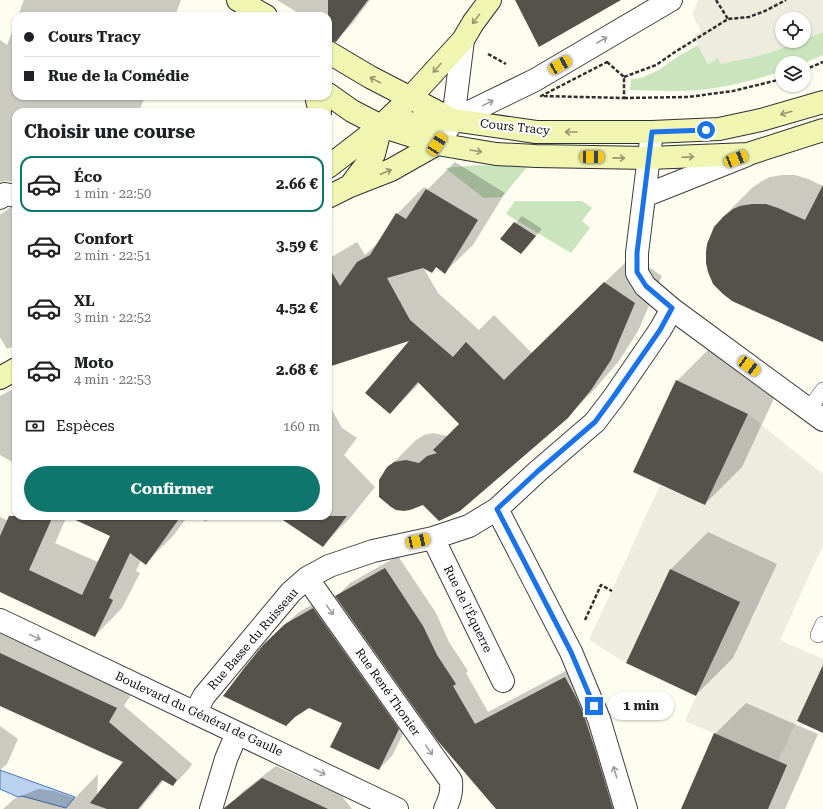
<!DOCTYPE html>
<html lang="fr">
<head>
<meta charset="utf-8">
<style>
	:root { --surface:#fff; --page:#f6f6f6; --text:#202124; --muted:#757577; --line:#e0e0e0; --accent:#0f766e }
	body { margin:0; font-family:"Roboto Serif",serif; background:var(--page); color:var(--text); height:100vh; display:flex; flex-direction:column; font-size:15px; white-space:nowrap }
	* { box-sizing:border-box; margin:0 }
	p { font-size:13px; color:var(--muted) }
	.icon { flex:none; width:22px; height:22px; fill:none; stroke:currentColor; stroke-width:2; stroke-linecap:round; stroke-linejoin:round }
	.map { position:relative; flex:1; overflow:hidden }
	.panel { position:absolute; left:12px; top:108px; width:320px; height:412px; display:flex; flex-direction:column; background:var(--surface); border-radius:12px; box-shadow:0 1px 3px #0004 }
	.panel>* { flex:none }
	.top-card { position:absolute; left:12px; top:12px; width:320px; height:88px; border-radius:12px; box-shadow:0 1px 3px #0004; display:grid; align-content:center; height:88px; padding:0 12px; background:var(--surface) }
	.controls { position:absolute; left:775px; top:12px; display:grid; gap:8px }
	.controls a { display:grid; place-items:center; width:36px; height:36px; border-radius:50%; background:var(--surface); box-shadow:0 1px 3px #0004; font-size:20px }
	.end { position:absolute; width:18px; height:18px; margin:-9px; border:5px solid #1a73e8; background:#fff; box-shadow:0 0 0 2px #fff }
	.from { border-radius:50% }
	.bubble { position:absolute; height:28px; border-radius:14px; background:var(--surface); box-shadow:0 1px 3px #0004; font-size:13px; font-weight:700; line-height:28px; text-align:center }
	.car { position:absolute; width:12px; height:24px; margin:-12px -6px; border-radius:5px; box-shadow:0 0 3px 1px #0007; background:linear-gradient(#f5c518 24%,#345 0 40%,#f5c518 0 76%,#345 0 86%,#f5c518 0) }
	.top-card b { display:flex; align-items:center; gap:14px; height:38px; font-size:15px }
	.top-card b+b { border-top:1px solid var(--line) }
	.top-card i { width:10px; height:10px; background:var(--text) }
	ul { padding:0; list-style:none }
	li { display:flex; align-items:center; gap:12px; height:56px; margin:0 8px 6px; padding:0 4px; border:2px solid transparent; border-radius:12px }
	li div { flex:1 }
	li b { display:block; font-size:15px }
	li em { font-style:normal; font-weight:700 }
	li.selected { border-color:var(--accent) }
	li>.icon { width:36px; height:36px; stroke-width:1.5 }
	h2 { padding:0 12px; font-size:18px; line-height:48px }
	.pay { display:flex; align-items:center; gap:10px; height:44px; padding:0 12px; font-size:15px }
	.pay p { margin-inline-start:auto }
	.action { display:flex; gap:8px; margin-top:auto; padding:8px 12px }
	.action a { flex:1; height:46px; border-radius:24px; background:var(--accent); color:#fff; font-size:16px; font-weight:700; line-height:46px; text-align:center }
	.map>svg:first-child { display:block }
	.green { fill:#cae4bd }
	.plaza { fill:#edecdf }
	.water { fill:#bad1ef; stroke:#4a79bd }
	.shadow { fill:#0003 }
	.building { fill:#55514b }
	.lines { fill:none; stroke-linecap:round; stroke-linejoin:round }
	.lane-casing { stroke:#404040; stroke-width:16 }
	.street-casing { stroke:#404040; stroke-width:24 }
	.secondary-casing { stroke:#2f2f2f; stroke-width:24 }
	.path { stroke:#2f2f2f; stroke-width:2.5; stroke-dasharray:4 2; stroke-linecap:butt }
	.lane { stroke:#fff; stroke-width:15 }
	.street { stroke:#fff; stroke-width:22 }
	.secondary { stroke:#f0f5b2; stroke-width:22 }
	.oneway { stroke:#959870 }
	.oneway2 { stroke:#9e9e9e }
	.route { stroke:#1a73e8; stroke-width:5 }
	.labels { text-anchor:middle; stroke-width:4; stroke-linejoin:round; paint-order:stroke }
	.street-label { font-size:12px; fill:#0d0d0d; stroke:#fff }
</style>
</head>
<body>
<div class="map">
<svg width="823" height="809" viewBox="0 0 823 809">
	<rect width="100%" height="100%" fill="#fdfdf0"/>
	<!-- green -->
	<path class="green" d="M 823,32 L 823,55 L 804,63 L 782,63 L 782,71 C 755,80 727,87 698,90 C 676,92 653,90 630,90 L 631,79 L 641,78 L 659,70 L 677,57 L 698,45 L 708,64 L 717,58 L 772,52 L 800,41 L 804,41 L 804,39 Z
		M 478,165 L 528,166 L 502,197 L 484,198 L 445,168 Z
		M 515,201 L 582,201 L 592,208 L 582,221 L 590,228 L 571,253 L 506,214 Z"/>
	<!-- plaza -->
	<path class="plaza" d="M 698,0 L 823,0 L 823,32 L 804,39 L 804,19 L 782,19 L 782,41 L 800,41 L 772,52 L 754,57 L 721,64 L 717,58 L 708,64 L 693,37 L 701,31 L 692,14 Z
		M 748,414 L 823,474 L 823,545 L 780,640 L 823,659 L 823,665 L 778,761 L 685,721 L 740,602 L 670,569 L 626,663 L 589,640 L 660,485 L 705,505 Z"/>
	<!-- water -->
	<path class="water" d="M 0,770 L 75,797 L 66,808 L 22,796 L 18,797 L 0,789 Z"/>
	<!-- shadow -->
	<path class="shadow" d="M 24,0 L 181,0 L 175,16 L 18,16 Z
		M 277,0 L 370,0 L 352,24 L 339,37 L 328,31 L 328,16 L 303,16 Z
		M 16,22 L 16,96 L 145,96 L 139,112 L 16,112 L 16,182 L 7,181 L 0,182 L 0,40 L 7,45 Z
		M 455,162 L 505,193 L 473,245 L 445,272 L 437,267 L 432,272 L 423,267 L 438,293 L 479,330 L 494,315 L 532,353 L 632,256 L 662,276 L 638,331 L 619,361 L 594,390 L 566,418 L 460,510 L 388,468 L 416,440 L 424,435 L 433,433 L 448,436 L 461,423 L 420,383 L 390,413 L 412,339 L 328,367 L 328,259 L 357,242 L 365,255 L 381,240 L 397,214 L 424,187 L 428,189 Z
		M 782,175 L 795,175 L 808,179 L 823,186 L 823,341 L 723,217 L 753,187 L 764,180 L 770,177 Z
		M 16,203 L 16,345 L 7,349 L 0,337 L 0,215 Z
		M 522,216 L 542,229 L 527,246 L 501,239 Z
		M 714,344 L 784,377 L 742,467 L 705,504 L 677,381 Z
		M 15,388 L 16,388 L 16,464 L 0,455 L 0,396 Z
		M 328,403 L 342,428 L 357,438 L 344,455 L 375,487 L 350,518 L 322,546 L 279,516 L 328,516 Z
		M 16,514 L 16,516 L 67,516 L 55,543 L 98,562 L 111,535 L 70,516 L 188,516 L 173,536 L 146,563 L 141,560 L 136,571 L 140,573 L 122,608 L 95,636 L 0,590 L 0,517 L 11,522 L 14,519 Z
		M 197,516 L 211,516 L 206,522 Z
		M 708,532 L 777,564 L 733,658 L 696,695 L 627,662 L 671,569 Z
		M 398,556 L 436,613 L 449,642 L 468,671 L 466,673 L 488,712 L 579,664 L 626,797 L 614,809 L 497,809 L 337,596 L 350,583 Z
		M 327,596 L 412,716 L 392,756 L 379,769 L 343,722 L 278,631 L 299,612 Z
		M 0,630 L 132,693 L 124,706 L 192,764 L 189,769 L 173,785 L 164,780 L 140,809 L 3,809 L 14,799 L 38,789 L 54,791 L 75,798 L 98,774 L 97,795 L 124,762 L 0,705 Z
		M 746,703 L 818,734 L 785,809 L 682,809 L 715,734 Z
		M 0,726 L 18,739 L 7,764 L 0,770 Z
		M 276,766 L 342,796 L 352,809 L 231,809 L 229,806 L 242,792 Z"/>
	<!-- building -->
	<path class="building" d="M 328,0 L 368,0 L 336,42 L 328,40 Z
		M 515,0 L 621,0 L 539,47 Z
		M 823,185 L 823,342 L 732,301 L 723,294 L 713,284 L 708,272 L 706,263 L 706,252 L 707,244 L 714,227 L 723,217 L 733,209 L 740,206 L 752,204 L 766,204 L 778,208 L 805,220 Z
		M 426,189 L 478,220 L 445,274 L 436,267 L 432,273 L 423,268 L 387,278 L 410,320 L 453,357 L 466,342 L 504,380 L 604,282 L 635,303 L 611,360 L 591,390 L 568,418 L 460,511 L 439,521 L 423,505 L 410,510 L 404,511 L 396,510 L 391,507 L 379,497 L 379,480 L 387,467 L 394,462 L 406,460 L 419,463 L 427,456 L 437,453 L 433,450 L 459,424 L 418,382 L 390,414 L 365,393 L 409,341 L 328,367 L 328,266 L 340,286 L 357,262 L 370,255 L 396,213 L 406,219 Z
		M 514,222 L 536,236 L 521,254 L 500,239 Z
		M 676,380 L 748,414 L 705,505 L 633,472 Z
		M 9,516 L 53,516 L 29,570 L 82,595 L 110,536 L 67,516 L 181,516 L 146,565 L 130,553 L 109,598 L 113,600 L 95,637 L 0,592 L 0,536 Z
		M 277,516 L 347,516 L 323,547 Z
		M 385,568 L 423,626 L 437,655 L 456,684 L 453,686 L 475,724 L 565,677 L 577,699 L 583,713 L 595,749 L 613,809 L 496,809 L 437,740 L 335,596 Z
		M 670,569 L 740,602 L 696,696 L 626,663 Z
		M 313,608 L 399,729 L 379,770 L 330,747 L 342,723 L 309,708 L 295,717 L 286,726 L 223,696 L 245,667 L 264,644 L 285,624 Z
		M 0,653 L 117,708 L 109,722 L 177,780 L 173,786 L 162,780 L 138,809 L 107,809 L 90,803 L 123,762 L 0,706 Z
		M 823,665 L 823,733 L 797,721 Z
		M 714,733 L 787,765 L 768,809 L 681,809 Z
		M 262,778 L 328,809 L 224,809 L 224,808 Z"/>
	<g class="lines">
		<!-- lane casing -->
		<g class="lane-casing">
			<path id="lane" d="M 808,410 L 823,390
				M 818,635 L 823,624"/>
		</g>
		<!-- street casing -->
		<g class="street-casing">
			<path id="street" d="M 453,120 L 535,80 L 671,0
				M 447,130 L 453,120 L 463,40
				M 652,132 L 637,253 L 637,273 L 645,286 L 672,309 L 823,420
				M 644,196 L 747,155
				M 0,198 L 5,194 L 16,196
				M 497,509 L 571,652 L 599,719 L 626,809
				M 433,538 L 503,681
				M 307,578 L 451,781 C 452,792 450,799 445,809
				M 0,620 L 397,809
				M 195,713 L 204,696 L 291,592 L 307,578 L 329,566 L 373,551 L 433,538 L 469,526 L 497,509 L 538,471 L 595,422 L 614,397 L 660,330 L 672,309
				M 211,809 L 226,759 L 237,733"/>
		</g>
		<!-- secondary casing -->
		<g class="secondary-casing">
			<path id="secondary" d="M 238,0 L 266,16
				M 328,52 L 370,77 L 453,120
				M 328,94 L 352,111 L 381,126 L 437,144 L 496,154 L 536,156 L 649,158 L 748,154 L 823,130
				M 316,96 L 320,112
				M 390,125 L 453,120 L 536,132 L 652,132 L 719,129 L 761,120 L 823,102
				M 328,167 L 381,126 L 410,98 L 463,40 L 473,23 L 490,0
				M 350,186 L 374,154 L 381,126
				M 328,197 L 350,186 L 391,170 L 437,144
				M 0,378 L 16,369"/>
		</g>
		<!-- path -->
		<path class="path" d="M 716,0 L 728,19
			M 488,54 L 506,64
			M 607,62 L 624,77 L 624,98 L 541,96 Z
			M 804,70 L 823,62
			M 624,77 L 656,65 L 675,52 L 728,19 L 749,17 L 765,11 L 786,0
			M 624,98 L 688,97 L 733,91 L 782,79
			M 585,620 L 601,585 L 612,591"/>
		<!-- lane -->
		<use href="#lane" class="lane"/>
		<!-- street -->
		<use href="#street" class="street"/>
		<!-- secondary -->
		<use href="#secondary" class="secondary"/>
	</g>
	<!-- one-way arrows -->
	<defs><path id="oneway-shaft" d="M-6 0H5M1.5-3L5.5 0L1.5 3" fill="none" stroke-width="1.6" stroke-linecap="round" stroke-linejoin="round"/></defs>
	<g class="oneway">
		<use href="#oneway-shaft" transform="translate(476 19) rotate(126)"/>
		<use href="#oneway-shaft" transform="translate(437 68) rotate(132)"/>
		<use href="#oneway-shaft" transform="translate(375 80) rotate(-152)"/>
		<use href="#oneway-shaft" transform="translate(786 113) rotate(164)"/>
		<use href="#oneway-shaft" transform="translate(571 132) rotate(180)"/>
		<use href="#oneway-shaft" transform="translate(476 151) rotate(9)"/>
		<use href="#oneway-shaft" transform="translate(688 157) rotate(-2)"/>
		<use href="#oneway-shaft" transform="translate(619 158) rotate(1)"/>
		<use href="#oneway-shaft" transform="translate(386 172) rotate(-23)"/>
	</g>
	<g class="oneway2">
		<use href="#oneway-shaft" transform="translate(602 40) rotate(-30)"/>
		<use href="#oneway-shaft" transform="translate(488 103) rotate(-26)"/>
		<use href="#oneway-shaft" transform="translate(330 610) rotate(55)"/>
		<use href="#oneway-shaft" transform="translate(35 637) rotate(25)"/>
		<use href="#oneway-shaft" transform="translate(429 750) rotate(55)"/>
		<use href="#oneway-shaft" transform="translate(320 772) rotate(26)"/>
		<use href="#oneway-shaft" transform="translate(615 772) rotate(-107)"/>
	</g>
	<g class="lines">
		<!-- route -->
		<path class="route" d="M 594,706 L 571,652 L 497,509 L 538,471 L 595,422 L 614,396 L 660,330 L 672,308 L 646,286 L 637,272 L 637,253 L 652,132 L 706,130"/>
	</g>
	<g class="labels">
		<!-- street labels -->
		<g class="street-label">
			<text transform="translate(515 127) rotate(6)" y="4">Cours Tracy</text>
			<text transform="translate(468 609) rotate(64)" y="4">Rue de l'Équerre</text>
			<text transform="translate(253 639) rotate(-49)" y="4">Rue Basse du Ruisseau</text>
			<text transform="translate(388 692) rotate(55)" y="4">Rue René Thonier</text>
			<text transform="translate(199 714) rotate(25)" y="4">Boulevard du Général de Gaulle</text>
		</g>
	</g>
</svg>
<div class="controls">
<a><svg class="icon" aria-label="locate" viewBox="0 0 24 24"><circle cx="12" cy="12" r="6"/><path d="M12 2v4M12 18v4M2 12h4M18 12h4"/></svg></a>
<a><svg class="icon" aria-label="layers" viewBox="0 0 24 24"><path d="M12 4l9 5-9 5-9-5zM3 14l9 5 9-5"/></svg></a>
</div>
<i class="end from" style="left:706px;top:130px"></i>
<i class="end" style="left:594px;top:706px"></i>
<div class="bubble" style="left:608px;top:692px;width:66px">1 min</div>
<i class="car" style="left:560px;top:65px;rotate:60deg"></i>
<i class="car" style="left:437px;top:144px;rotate:33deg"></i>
<i class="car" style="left:592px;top:157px;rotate:91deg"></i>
<i class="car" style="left:736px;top:159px;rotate:68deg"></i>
<i class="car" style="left:749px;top:366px;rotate:126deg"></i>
<i class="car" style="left:418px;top:541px;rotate:78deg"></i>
<div class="top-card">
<b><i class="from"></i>Cours Tracy</b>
<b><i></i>Rue de la Comédie</b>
</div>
<section class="panel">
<h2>Choisir une course</h2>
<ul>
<li class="selected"><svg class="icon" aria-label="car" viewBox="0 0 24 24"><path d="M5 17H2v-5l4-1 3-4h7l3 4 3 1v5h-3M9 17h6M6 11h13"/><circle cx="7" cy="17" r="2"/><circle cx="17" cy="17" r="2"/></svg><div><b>Éco</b><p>1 min · 22:50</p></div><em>2.66 €</em></li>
<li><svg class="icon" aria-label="car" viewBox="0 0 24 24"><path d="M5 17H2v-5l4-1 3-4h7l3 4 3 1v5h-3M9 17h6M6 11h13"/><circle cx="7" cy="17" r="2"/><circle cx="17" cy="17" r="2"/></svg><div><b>Confort</b><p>2 min · 22:51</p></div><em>3.59 €</em></li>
<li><svg class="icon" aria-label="car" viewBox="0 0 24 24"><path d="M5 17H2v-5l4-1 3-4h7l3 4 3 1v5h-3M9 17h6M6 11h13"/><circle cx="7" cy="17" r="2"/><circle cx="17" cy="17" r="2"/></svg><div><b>XL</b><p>3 min · 22:52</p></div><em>4.52 €</em></li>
<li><svg class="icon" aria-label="car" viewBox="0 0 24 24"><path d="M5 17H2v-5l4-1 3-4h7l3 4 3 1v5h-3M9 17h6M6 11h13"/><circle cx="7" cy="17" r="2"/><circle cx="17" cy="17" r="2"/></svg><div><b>Moto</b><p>4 min · 22:53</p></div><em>2.68 €</em></li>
</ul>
<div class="pay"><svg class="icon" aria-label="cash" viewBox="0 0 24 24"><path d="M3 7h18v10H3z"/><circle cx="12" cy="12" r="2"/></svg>Espèces<p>160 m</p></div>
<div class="action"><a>Confirmer</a></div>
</section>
</div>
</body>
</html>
